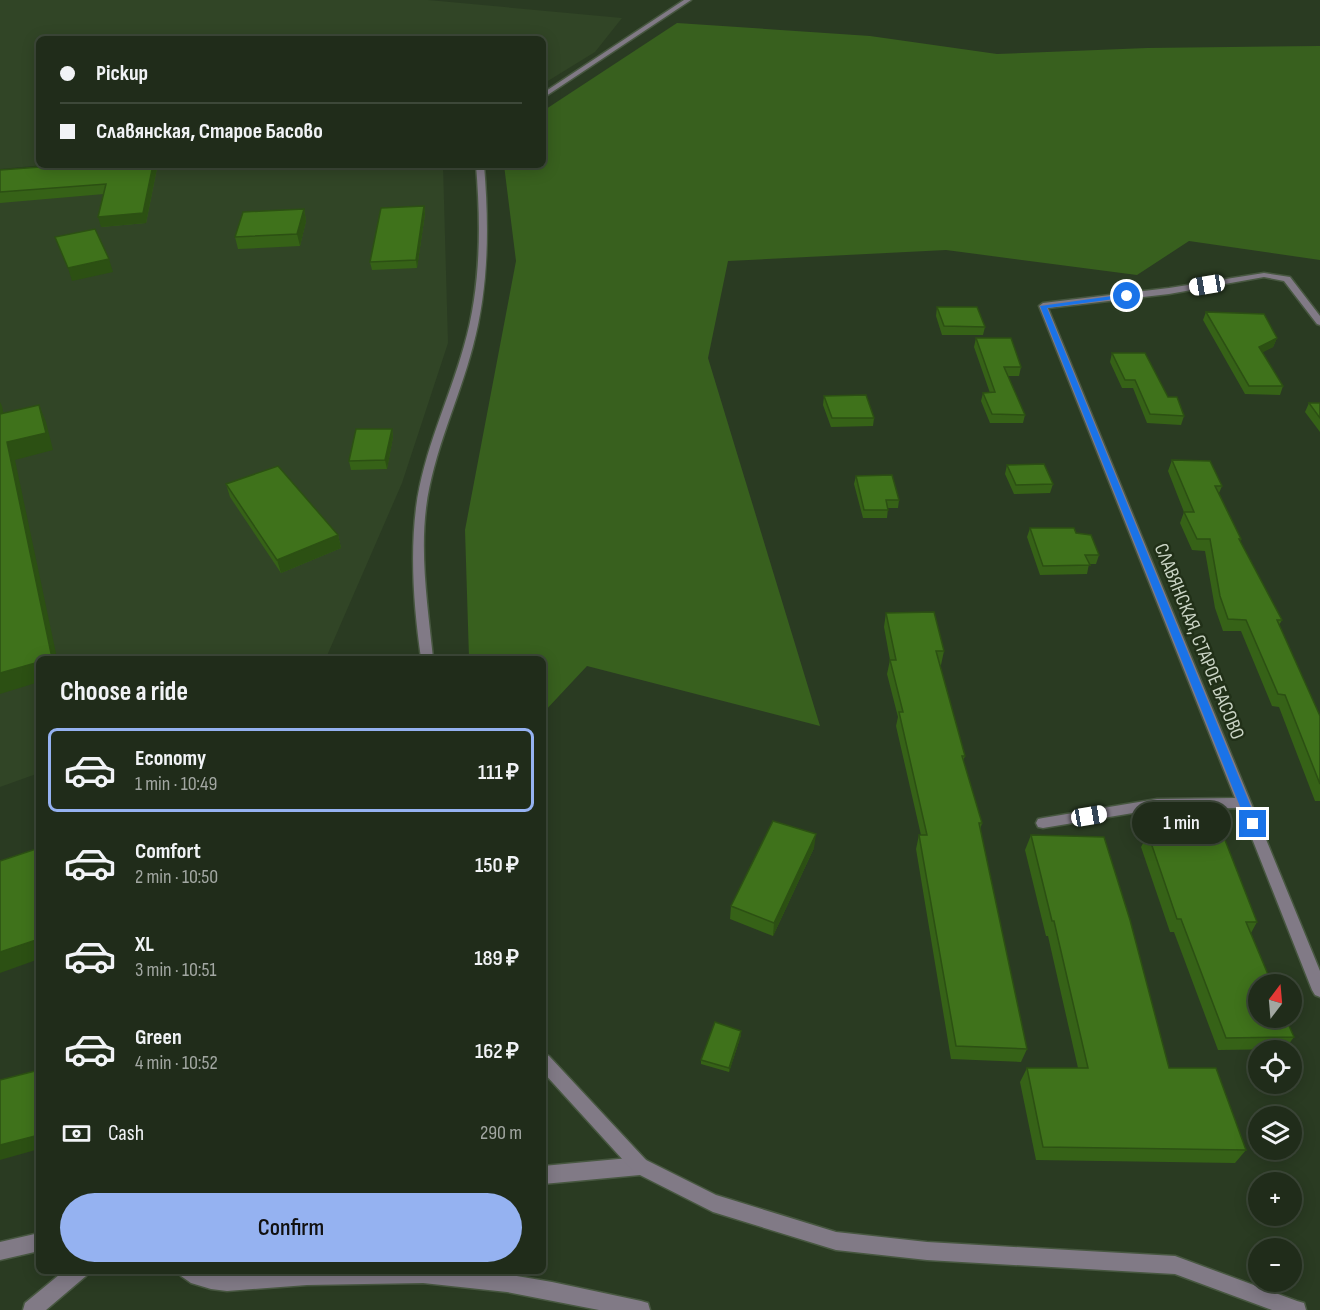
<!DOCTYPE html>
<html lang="en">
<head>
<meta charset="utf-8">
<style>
	:root { --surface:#202c1a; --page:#2d3827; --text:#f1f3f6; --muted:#a2a7a2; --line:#3d4839; --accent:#95b2f1 }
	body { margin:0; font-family:"Sofia Sans Condensed",sans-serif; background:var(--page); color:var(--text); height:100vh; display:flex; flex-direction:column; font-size:22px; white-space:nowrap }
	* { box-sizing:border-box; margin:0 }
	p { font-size:20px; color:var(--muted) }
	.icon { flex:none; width:33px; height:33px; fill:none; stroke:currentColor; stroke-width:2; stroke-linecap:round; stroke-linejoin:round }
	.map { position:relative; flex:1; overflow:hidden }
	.sheet { position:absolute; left:36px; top:656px; width:510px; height:618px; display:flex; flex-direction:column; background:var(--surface); border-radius:9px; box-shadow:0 3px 15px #0003,0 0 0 2px var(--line) }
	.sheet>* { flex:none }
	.top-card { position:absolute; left:36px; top:36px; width:510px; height:132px; border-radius:9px; box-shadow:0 3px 15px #0003,0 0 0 2px var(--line); display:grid; align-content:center; height:132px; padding:0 24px; background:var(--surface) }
	.needle { width:39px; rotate:16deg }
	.fabs { position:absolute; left:1248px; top:974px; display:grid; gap:12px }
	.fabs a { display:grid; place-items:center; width:54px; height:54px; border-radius:50%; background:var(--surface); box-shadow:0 3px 15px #0003,0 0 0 2px var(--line); font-size:30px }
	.end { position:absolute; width:27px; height:27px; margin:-14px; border:8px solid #1a73e8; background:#fff; box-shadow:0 0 0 3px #fff }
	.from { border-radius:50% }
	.bubble { position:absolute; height:42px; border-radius:21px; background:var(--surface); box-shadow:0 3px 15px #0003,0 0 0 2px var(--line); font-size:20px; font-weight:600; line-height:42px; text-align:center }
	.car { position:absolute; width:18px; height:36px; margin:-18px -9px; border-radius:8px; box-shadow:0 0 4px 2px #0007; background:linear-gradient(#fff 24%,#345 0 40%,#fff 0 76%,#345 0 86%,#fff 0) }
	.top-card b { display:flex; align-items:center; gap:21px; height:57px; font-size:22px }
	.top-card b+b { border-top:2px solid var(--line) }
	.top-card i { width:15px; height:15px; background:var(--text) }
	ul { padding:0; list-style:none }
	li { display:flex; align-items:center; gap:18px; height:84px; margin:0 12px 9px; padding:0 12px; border:3px solid transparent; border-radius:9px }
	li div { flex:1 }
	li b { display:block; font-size:22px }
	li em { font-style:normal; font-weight:600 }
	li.on { border-color:var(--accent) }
	li>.icon { width:54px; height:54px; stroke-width:1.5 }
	h2 { padding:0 24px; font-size:27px; line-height:72px }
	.pay { display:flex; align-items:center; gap:15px; height:66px; padding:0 24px; font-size:22px }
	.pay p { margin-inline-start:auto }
	.primary-button { display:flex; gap:12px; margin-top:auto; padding:12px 24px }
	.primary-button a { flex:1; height:69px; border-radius:36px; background:var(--accent); color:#111; font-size:24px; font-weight:600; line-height:69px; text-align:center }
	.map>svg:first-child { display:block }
	.built { fill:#314526 }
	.green { fill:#38601e }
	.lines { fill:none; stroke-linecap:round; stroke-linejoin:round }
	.minor-casing { stroke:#475740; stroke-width:3 }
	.tertiary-casing { stroke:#475740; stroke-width:3 }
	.minor { fill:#817a86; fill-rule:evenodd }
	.tertiary { fill:#817a86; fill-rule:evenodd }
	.wall { fill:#366217 }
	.shaded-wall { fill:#2c5013 }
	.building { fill:#3f721b; stroke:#2c5013; stroke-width:1.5 }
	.route { fill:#1a73e8 }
	.labels { text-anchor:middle; stroke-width:5; stroke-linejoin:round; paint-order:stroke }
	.street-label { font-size:20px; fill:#cbd5c6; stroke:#213018 }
</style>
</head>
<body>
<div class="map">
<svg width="1320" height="1310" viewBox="0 0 1320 1310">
	<rect width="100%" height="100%" fill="#2a3b22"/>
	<!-- built -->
	<path class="built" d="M 0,0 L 428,0 L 622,18 L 595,52 L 543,84 L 543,39 L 39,39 L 39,165 L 45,165 L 0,169 Z
		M 211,165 L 443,165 L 448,343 L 402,483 L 326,658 L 39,658 L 39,773 L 0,787 L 0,184 Z"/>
	<!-- green -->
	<path class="green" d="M 677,23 L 870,36 L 997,54 L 1147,48 L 1320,46 L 1320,260 L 1189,241 L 1137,275 L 946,250 L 728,261 L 708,358 L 820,726 L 587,666 L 543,713 L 543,658 L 469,658 L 465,530 L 516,261 L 504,165 L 543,165 L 543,111 Z"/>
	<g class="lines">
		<!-- minor casing -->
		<g class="minor-casing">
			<path id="minor" d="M 1264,273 L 1290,277 L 1320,316 L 1320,325 L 1317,324 L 1284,281 L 1264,277 L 1169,294 L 1048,308 L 1320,971 L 1320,997 L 1315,995 L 1312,990 L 1240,808 L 1157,809 L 1043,828 L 1038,827 L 1036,823 L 1038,819 L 1043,818 L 1157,799 L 1235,798 L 1039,306 L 1043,303 L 1169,288 Z
				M 640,1157 L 646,1160 L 649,1166 L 646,1172 L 640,1175 L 543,1184 L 543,1166 Z
				M 39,1233 L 39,1251 L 0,1260 L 0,1242 Z
				M 65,1270 L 89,1270 L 86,1276 L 46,1310 L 23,1310 L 25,1303 Z
				M 178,1270 L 227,1273 L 269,1270 L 482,1270 L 552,1282 L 641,1301 L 648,1303 L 650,1310 L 599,1310 L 507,1292 L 423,1283 L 307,1285 L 227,1291 L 211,1289 L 191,1283 L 181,1276 Z"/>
		</g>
		<!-- tertiary casing -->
		<g class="tertiary-casing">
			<path id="tertiary" d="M 684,0 L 691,0 L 543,98 L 543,93 Z
				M 476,165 L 484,165 C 489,225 489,287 473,346 C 459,400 433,452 426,508 C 420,557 428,609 433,658 L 421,658 C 414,610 410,557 416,508 C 423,452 449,400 464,346 C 481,288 481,225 476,165 Z
				M 543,1053 L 549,1056 L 646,1160 L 716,1195 L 836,1232 L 927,1242 L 1175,1256 L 1297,1301 L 1304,1303 L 1306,1310 L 1272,1310 L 1175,1274 L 927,1260 L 836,1250 L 713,1212 L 634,1172 L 543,1072 Z"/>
		</g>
		<!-- minor -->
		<use href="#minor" class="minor"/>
		<!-- tertiary -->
		<use href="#tertiary" class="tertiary"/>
	</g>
	<!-- wall -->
	<path class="wall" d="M 157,168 L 146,223 L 101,227 L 104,194 L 0,203 L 0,170 Z
		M 424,206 L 425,214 L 417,268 L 372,270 L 370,262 Z
		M 304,209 L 306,221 L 300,246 L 238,249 L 235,237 Z
		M 937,307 L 985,327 L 983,335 L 942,335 L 936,316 Z
		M 1206,312 L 1277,338 L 1273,347 L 1262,352 L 1283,386 L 1280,395 L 1245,394 L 1203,320 Z
		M 976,338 L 1021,367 L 1019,376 L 1008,376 L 1025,415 L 1023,423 L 990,423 L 981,401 L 983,393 L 990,393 L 974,347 Z
		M 1112,353 L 1168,397 L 1184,416 L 1181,425 L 1147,423 L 1133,388 L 1122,388 L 1110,362 Z
		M 824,396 L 874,418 L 873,426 L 831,427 L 823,405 Z
		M 1309,403 L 1320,403 L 1320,432 L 1305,412 Z
		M 392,429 L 393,437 L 387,469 L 351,470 L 349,461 Z
		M 1172,460 L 1222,486 L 1219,493 L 1241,539 L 1240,541 L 1282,620 L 1279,625 L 1320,716 L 1320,801 L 1315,801 L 1279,707 L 1272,706 L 1241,631 L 1223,631 L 1215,608 L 1205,551 L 1192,550 L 1180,523 L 1184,512 L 1168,471 Z
		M 1007,465 L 1053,484 L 1050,493 L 1014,494 L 1005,474 Z
		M 856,476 L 899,500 L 898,508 L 888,508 L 887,518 L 863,518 L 854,484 Z
		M 226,484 L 338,535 L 341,548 L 281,573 L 230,497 Z
		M 1030,528 L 1076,533 L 1099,555 L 1096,564 L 1089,564 L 1087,574 L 1040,575 L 1027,537 Z
		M 886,613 L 944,651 L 941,665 L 940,665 L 965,756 L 963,761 L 982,823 L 980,830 L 1027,1049 L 1021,1062 L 951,1059 L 916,849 L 919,835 L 921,835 L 896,726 L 898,717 L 887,674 L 890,660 L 884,627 Z
		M 1148,834 L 1257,922 L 1251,933 L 1294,1037 L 1285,1049 L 1218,1050 L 1174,932 L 1170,932 L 1141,847 Z
		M 1031,835 L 1169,1068 L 1246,1150 L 1235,1163 L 1036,1160 L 1020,1082 L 1027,1068 L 1078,1068 L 1048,936 L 1046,936 L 1025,850 Z
		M 814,848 L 773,936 L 730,919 L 731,906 Z
		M 741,1035 L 729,1072 L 701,1064 L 701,1060 Z"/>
	<!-- shaded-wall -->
	<path class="shaded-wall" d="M 153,165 L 156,165 L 157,168 L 146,223 L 101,227 L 98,217 Z
		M 424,206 L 425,214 L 417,268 L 416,260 Z
		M 304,209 L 306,221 L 300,246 L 297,234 Z
		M 109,259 L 113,272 L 72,281 L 68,268 Z
		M 1277,338 L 1273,347 L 1256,356 L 1259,347 Z
		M 0,402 L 2,406 L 7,431 L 0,415 Z
		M 39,405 L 46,422 L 53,450 L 15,460 L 57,658 L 49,658 L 7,442 Z
		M 392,429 L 393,437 L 387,469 L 385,460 Z
		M 338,535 L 341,548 L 281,573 L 277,560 Z
		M 39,662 L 39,682 L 0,694 L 0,673 Z
		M 816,834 L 814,848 L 773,936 L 774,923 Z
		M 39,939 L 39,959 L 0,973 L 0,952 Z
		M 741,1031 L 741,1035 L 729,1072 L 729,1068 Z
		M 39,1135 L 39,1149 L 0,1160 L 0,1145 Z"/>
	<!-- building -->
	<path class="building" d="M 67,165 L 153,165 L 143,213 L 98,217 L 106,184 L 0,192 L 0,170 Z
		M 424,206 L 416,260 L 370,262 L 381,208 Z
		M 304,209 L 297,234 L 235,237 L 243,212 Z
		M 95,229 L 109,259 L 68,268 L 55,237 Z
		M 937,307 L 977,307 L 985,327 L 944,326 Z
		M 1206,312 L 1264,314 L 1277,338 L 1259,347 L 1283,386 L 1249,386 Z
		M 976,338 L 1011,338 L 1021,367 L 1004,367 L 1025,415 L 992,414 L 983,393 L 995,392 Z
		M 1112,353 L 1145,353 L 1168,397 L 1177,397 L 1184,416 L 1150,414 L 1135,380 L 1125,380 Z
		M 866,395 L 874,418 L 832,418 L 824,396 Z
		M 1309,403 L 1320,403 L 1320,418 Z
		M 39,405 L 46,433 L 7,442 L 52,658 L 39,658 L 39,662 L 0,673 L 0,414 Z
		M 356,429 L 392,429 L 385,460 L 349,461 Z
		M 1172,460 L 1210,461 L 1222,486 L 1215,486 L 1241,539 L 1239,539 L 1282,620 L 1277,620 L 1320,716 L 1320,784 L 1285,695 L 1278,694 L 1246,620 L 1228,619 L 1220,596 L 1210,539 L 1197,539 L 1184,512 L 1194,512 Z
		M 1044,464 L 1053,484 L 1016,485 L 1007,465 Z
		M 278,466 L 338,535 L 277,560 L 226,484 Z
		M 892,475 L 899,500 L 886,500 L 888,510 L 864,510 L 856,476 Z
		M 1030,528 L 1074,528 L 1076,533 L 1091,535 L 1099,555 L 1085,555 L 1090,565 L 1043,566 Z
		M 934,612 L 944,651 L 936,651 L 965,756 L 962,756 L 982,823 L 979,823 L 1027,1049 L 956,1046 L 919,835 L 927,835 L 899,712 L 903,712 L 890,660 L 896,660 L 886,613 Z
		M 773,821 L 816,834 L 774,923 L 731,906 Z
		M 1148,834 L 1223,835 L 1257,922 L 1246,922 L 1272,984 L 1258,984 L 1258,1017 L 1285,1017 L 1294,1037 L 1226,1038 L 1181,919 L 1177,919 Z
		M 1031,835 L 1104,837 L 1130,920 L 1169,1068 L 1216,1068 L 1246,1150 L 1043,1147 L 1027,1068 L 1088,1068 L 1054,921 L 1052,921 Z
		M 39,848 L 39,939 L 0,952 L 0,861 Z
		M 715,1022 L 741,1031 L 729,1068 L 701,1060 Z
		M 39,1070 L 39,1135 L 0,1145 L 0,1080 Z"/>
	<!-- route -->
	<path class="route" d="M 1127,294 L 1129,297 L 1047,308 L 1258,824 L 1253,828 L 1247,824 L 1040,306 Z"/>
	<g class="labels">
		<!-- street labels -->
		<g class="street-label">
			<text transform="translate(1200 641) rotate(68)" y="7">СЛАВЯНСКАЯ, СТАРОЕ БАСОВО</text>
		</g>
	</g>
</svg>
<div class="fabs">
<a><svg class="needle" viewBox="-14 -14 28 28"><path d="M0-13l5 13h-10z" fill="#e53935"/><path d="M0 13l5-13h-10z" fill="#a2a7a2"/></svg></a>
<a><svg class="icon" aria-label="locate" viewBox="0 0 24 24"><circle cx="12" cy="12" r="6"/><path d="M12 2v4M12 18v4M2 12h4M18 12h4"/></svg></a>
<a><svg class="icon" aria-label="layers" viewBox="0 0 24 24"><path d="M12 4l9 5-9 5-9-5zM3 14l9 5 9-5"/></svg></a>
<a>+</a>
<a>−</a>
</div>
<i class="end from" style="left:1127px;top:296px"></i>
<i class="end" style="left:1253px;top:824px"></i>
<div class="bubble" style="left:1132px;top:802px;width:99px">1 min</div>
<i class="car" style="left:1207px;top:285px;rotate:261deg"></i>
<i class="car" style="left:1089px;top:816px;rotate:80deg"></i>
<div class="top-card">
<b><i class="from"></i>Pickup</b>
<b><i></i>Славянская, Старое Басово</b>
</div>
<section class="sheet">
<h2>Choose a ride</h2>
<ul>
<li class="on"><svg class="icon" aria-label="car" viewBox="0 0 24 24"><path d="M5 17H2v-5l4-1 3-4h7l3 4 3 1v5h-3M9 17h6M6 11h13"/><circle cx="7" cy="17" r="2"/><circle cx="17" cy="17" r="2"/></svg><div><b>Economy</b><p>1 min · 10:49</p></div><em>111 ₽</em></li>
<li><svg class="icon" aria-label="car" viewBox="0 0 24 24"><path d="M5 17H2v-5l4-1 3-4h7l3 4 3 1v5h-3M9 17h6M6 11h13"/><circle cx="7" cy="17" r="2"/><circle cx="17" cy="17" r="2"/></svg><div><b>Comfort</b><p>2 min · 10:50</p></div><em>150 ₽</em></li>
<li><svg class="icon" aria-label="car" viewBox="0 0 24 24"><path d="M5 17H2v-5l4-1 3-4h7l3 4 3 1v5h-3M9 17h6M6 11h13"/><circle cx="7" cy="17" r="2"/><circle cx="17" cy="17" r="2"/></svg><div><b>XL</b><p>3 min · 10:51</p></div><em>189 ₽</em></li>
<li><svg class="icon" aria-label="car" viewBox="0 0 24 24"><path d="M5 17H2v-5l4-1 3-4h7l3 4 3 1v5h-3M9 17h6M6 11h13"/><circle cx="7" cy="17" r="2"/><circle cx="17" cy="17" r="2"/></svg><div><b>Green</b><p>4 min · 10:52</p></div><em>162 ₽</em></li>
</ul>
<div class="pay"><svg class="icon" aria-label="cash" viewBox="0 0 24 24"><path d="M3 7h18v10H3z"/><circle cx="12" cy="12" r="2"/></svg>Cash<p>290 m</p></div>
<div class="primary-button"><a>Confirm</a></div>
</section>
</div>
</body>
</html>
